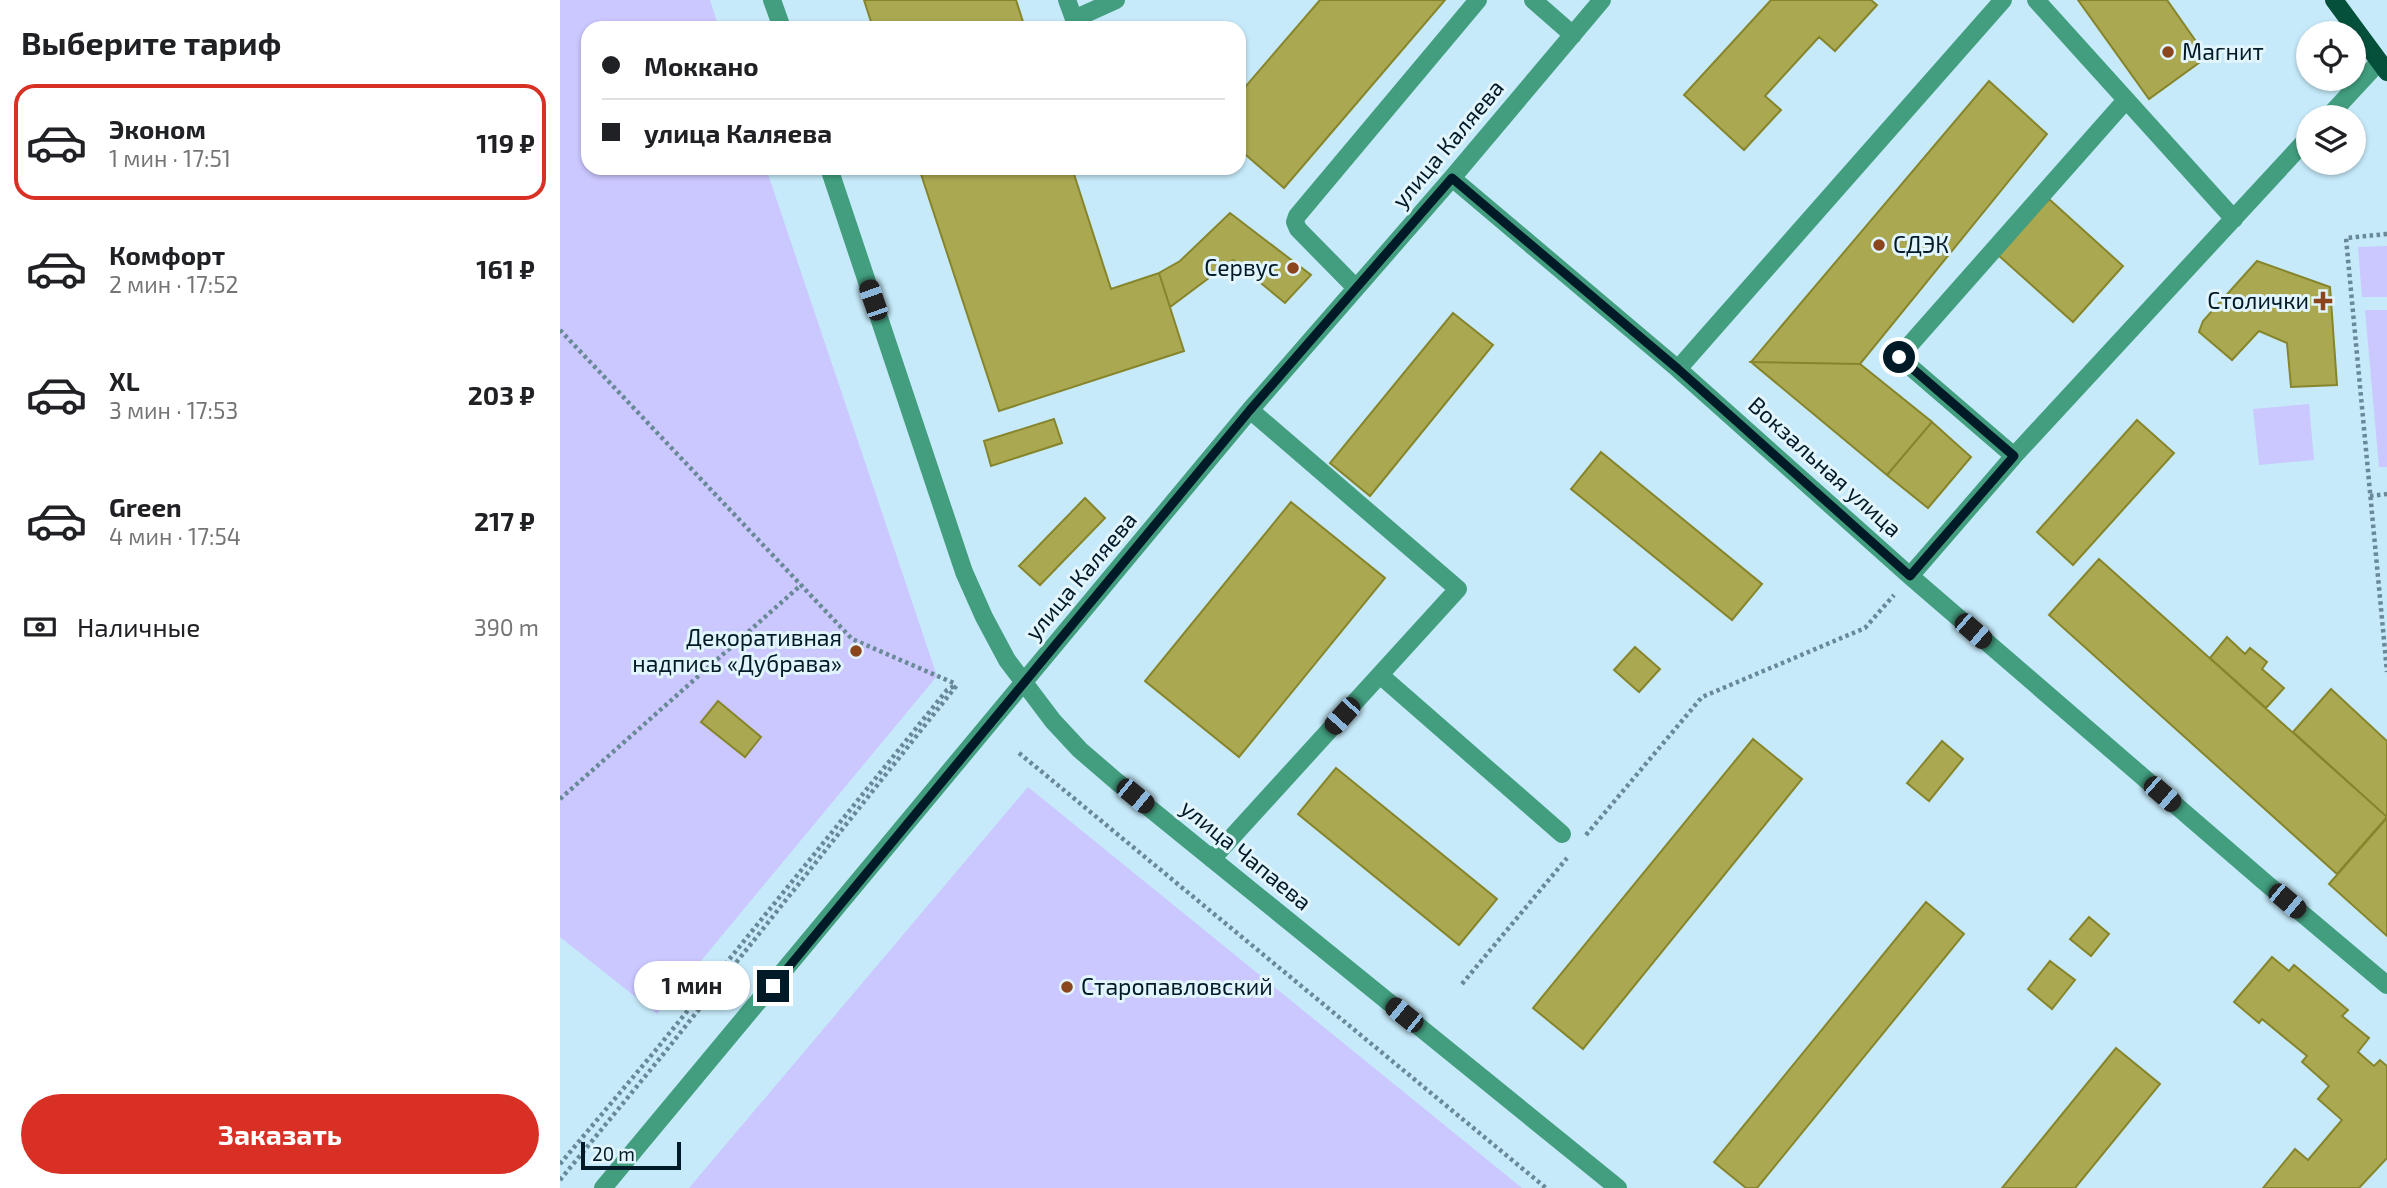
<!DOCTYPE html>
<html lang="ru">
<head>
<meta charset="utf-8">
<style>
	:root { --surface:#fff; --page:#f6f6f6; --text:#202124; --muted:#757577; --line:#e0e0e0; --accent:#d93025 }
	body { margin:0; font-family:"Exo 2",sans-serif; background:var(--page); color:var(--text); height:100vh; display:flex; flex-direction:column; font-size:26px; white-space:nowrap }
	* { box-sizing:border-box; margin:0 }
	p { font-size:23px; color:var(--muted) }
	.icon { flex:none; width:38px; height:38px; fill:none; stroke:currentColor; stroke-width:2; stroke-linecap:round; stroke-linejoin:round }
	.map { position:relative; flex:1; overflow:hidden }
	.sheet { display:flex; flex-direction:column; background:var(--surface); width:560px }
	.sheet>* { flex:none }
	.guide { position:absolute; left:21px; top:21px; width:665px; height:154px; border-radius:21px; box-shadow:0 2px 5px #0004; display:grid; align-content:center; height:154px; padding:0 21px; background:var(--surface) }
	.tools { position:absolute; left:1736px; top:21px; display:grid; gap:14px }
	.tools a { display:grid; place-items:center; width:70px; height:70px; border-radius:50%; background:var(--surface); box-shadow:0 2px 5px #0004; font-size:35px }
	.scale { position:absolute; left:21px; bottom:18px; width:100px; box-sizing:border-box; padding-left:7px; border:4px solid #001b27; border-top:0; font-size:19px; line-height:24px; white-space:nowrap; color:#001b27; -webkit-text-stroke:5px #e2f4fc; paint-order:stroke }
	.end { position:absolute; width:32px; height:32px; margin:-16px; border:9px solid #001b27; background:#fff; box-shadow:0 0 0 4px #fff }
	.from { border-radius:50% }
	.bubble { position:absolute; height:49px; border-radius:24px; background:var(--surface); box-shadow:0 2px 5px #0004; font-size:23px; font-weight:700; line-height:49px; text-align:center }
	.car { position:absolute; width:21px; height:42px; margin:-21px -10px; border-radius:9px; box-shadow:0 0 5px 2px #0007; background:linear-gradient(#222 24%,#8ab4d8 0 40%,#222 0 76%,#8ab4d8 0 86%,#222 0) }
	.guide b { display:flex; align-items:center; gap:24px; height:66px; font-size:26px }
	.guide b+b { border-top:2px solid var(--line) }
	.guide i { width:18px; height:18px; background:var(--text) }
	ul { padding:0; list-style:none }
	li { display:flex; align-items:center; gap:21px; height:116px; margin:0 14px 10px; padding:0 7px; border:4px solid transparent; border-radius:21px }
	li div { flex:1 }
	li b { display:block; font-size:26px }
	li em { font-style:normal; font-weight:700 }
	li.current { border-color:var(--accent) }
	li>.icon { width:63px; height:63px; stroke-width:1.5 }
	h2 { padding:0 21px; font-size:32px; line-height:84px }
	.pay { display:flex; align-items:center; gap:18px; height:77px; padding:0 21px; font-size:26px }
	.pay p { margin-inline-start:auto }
	.primary-button { display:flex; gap:14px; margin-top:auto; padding:14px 21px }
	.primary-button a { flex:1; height:80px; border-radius:42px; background:var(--accent); color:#fff; font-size:28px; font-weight:700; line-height:80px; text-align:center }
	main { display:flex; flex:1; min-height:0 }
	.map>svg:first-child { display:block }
	.green { fill:#cbc7ff }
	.building { fill:#aaa851; stroke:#87852c; stroke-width:2 }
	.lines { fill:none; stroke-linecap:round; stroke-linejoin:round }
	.path { stroke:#698997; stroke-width:4.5; stroke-dasharray:3.5 3.5; stroke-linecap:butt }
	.minor { stroke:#429e7f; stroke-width:18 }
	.major { stroke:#05503b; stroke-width:18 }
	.route { stroke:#001b27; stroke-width:9 }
	.poi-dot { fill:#8c461e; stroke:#e2f4fc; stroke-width:2.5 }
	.labels { text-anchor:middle; stroke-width:6; stroke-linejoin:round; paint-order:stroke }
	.poi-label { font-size:23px; fill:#001b27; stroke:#e2f4fc; text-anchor:start }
	.street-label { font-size:23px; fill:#001b27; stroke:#e2f4fc }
</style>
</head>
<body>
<main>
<section class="sheet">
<h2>Выберите тариф</h2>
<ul>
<li class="current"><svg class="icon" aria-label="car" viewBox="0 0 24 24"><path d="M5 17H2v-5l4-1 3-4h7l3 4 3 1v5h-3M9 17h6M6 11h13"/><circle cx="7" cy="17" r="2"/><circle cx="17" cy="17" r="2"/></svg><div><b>Эконом</b><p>1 мин · 17:51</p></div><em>119 ₽</em></li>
<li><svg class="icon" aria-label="car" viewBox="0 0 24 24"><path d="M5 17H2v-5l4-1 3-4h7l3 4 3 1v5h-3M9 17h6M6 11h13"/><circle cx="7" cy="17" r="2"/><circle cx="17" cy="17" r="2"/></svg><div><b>Комфорт</b><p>2 мин · 17:52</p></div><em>161 ₽</em></li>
<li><svg class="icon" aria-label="car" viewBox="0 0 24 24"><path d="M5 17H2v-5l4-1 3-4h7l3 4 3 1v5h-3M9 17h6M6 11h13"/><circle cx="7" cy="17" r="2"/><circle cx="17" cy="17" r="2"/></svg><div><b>XL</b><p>3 мин · 17:53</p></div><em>203 ₽</em></li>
<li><svg class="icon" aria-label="car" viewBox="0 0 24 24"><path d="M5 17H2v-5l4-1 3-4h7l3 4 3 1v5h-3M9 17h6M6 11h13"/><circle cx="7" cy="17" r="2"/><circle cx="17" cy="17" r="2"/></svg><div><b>Green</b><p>4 мин · 17:54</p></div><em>217 ₽</em></li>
</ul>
<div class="pay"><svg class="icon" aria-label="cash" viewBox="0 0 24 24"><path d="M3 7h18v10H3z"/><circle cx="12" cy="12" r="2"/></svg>Наличные<p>390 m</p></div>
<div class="primary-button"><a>Заказать</a></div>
</section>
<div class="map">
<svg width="1827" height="1188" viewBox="0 0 1827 1188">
	<rect width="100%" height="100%" fill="#c6eafa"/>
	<!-- green -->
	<path class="green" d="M 0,0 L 150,0 L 159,28 L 28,28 L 28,168 L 206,168 L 377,676 L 97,1014 L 0,937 Z
		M 1827,246 L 1827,297 L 1802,297 L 1798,247 Z
		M 1805,310 L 1827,310 L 1827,467 L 1819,467 Z
		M 1749,404 L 1754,460 L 1699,465 L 1693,409 Z
		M 468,787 L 962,1188 L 129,1188 Z"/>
	<!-- building -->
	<path class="building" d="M 304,0 L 456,0 L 465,28 L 313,28 Z
		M 760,0 L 885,0 L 724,188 L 679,149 L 679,94 Z
		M 1211,0 L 1311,0 L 1317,5 L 1275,51 L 1259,37 L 1205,96 L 1221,110 L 1184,150 L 1124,95 Z
		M 1518,0 L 1607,0 L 1647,57 L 1589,99 Z
		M 1429,81 L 1487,134 L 1300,364 L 1191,362 Z
		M 359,168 L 512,168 L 551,289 L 599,273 L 624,351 L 439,411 Z
		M 1489,199 L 1563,266 L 1513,322 L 1438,255 Z
		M 670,213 L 751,275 L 725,303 L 673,260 L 610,307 L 599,273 L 620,261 Z
		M 1697,261 L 1770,287 L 1777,385 L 1731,387 L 1727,343 L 1699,331 L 1672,360 L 1639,332 L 1643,321 Z
		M 893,313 L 933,345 L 810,496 L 770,463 Z
		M 1191,362 L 1300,364 L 1372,422 L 1327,475 Z
		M 494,419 L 502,443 L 431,466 L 424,441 Z
		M 1577,420 L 1614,453 L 1513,565 L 1477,532 Z
		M 1372,422 L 1411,457 L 1368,508 L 1327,475 Z
		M 1041,452 L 1202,584 L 1172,620 L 1011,489 Z
		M 525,498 L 545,518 L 480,585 L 459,566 Z
		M 731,502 L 825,578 L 679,757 L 585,681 Z
		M 1539,559 L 1827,817 L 1777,874 L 1489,615 Z
		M 1667,637 L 1685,654 L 1690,648 L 1707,662 L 1702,669 L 1724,688 L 1706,708 L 1650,658 Z
		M 1075,647 L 1100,669 L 1079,692 L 1054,670 Z
		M 1771,689 L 1827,741 L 1827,817 L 1733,732 Z
		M 158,701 L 201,737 L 185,757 L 141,722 Z
		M 1193,739 L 1242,779 L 1023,1049 L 973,1008 Z
		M 1382,741 L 1403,759 L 1369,801 L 1347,783 Z
		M 776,768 L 937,899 L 899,945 L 738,814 Z
		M 1827,818 L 1827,936 L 1769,884 Z
		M 1366,902 L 1404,934 L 1197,1188 L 1186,1188 L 1154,1162 Z
		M 1529,917 L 1549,934 L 1531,956 L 1510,939 Z
		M 1712,957 L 1729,971 L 1734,965 L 1788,1010 L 1782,1016 L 1809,1038 L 1798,1052 L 1814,1066 L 1820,1060 L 1827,1066 L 1827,1158 L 1799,1188 L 1703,1188 L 1735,1149 L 1748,1160 L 1782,1120 L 1758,1099 L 1769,1086 L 1742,1062 L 1747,1056 L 1702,1019 L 1699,1023 L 1674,1002 Z
		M 1490,961 L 1515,980 L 1492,1009 L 1468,989 Z
		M 1556,1048 L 1600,1084 L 1515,1188 L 1442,1188 Z"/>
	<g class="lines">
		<!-- path -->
		<path class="path" d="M 1827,234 L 1786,238 L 1827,672
			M 0,330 L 292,639 L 396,684
			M 1810,496 L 1827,494
			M 459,753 L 986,1188
			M 0,799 L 241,585
			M 1026,835 L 1142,697 L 1305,628 L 1334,595
			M 902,984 L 1007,858
			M 0,1164 L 95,1051 L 387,690 L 396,685
			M 0,1180 L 101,1057 L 397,685"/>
		<!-- minor -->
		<path class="minor" d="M 212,0 L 222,28
			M 507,0 L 514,19 L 556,0
			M 973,0 L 1013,35
			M 1476,0 L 1674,219
			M 1768,117 L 1819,62
			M 269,168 L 404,572 L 424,617 L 447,660 L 493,721 L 520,750 L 556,781 L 1058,1188
			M 892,178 L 1118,369 L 1350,576 L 1707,884 L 1827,985
			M 796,288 L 738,229 L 735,222 L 737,216 L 918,0
			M 1118,369 L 1443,0
			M 1454,456 L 1339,357 L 1566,100
			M 1350,576 L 1454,456 L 1748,138
			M 820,675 L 1002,834
			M 652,859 L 898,589 L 690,410
			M 43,1188 L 690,410 L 892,178 L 1042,0"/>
		<!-- major -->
		<path class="major" d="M 1774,0 L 1827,72"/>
	</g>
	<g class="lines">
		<!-- route -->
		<path class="route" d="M 213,986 L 690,410 L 892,178 L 1118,369 L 1350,576 L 1454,456 L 1339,357"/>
	</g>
	<!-- markers -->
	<g class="poi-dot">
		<circle cx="1608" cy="52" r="7"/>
		<circle cx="1319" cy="245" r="7"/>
		<circle cx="733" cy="268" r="7"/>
		<path d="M1759.5 290.5h7v7h7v7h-7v7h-7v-7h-7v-7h7z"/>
		<circle cx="296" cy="651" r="7"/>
		<circle cx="507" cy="987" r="7"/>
	</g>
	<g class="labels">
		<!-- poi labels -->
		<g class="poi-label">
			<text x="1622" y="60">Магнит</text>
			<text x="1333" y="253">СДЭК</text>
			<text x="719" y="276" text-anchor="end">Сервус</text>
			<text x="1749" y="309" text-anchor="end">Столички</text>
			<text x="282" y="646" text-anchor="end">Декоративная<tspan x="282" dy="26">надпись «Дубрава»</tspan></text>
			<text x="521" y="995">Старопавловский</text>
		</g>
		<!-- street labels -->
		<g class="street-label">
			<text transform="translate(888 144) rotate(-50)" y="8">улица Каляева</text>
			<text transform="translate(1265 467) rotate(42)" y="8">Вокзальная улица</text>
			<text transform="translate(521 576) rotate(-50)" y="8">улица Каляева</text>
			<text transform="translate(686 855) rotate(39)" y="8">улица Чапаева</text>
		</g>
	</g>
</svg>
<div class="tools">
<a><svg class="icon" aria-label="locate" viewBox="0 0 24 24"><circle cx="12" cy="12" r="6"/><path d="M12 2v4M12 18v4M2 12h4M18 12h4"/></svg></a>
<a><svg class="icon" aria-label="layers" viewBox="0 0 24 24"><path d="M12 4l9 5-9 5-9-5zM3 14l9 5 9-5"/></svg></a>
</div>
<div class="scale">20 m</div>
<i class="end from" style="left:1339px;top:357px"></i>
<i class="end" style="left:213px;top:986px"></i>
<div class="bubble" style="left:74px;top:961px;width:116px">1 мин</div>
<i class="car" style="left:313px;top:300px;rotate:341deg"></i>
<i class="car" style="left:1413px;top:631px;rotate:131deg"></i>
<i class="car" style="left:782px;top:716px;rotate:222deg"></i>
<i class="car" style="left:1602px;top:794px;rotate:131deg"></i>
<i class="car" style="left:575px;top:796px;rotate:129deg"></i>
<i class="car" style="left:1727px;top:901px;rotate:130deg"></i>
<i class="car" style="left:844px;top:1015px;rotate:309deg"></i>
<div class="guide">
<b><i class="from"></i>Моккано</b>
<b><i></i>улица Каляева</b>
</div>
</div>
</main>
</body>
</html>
